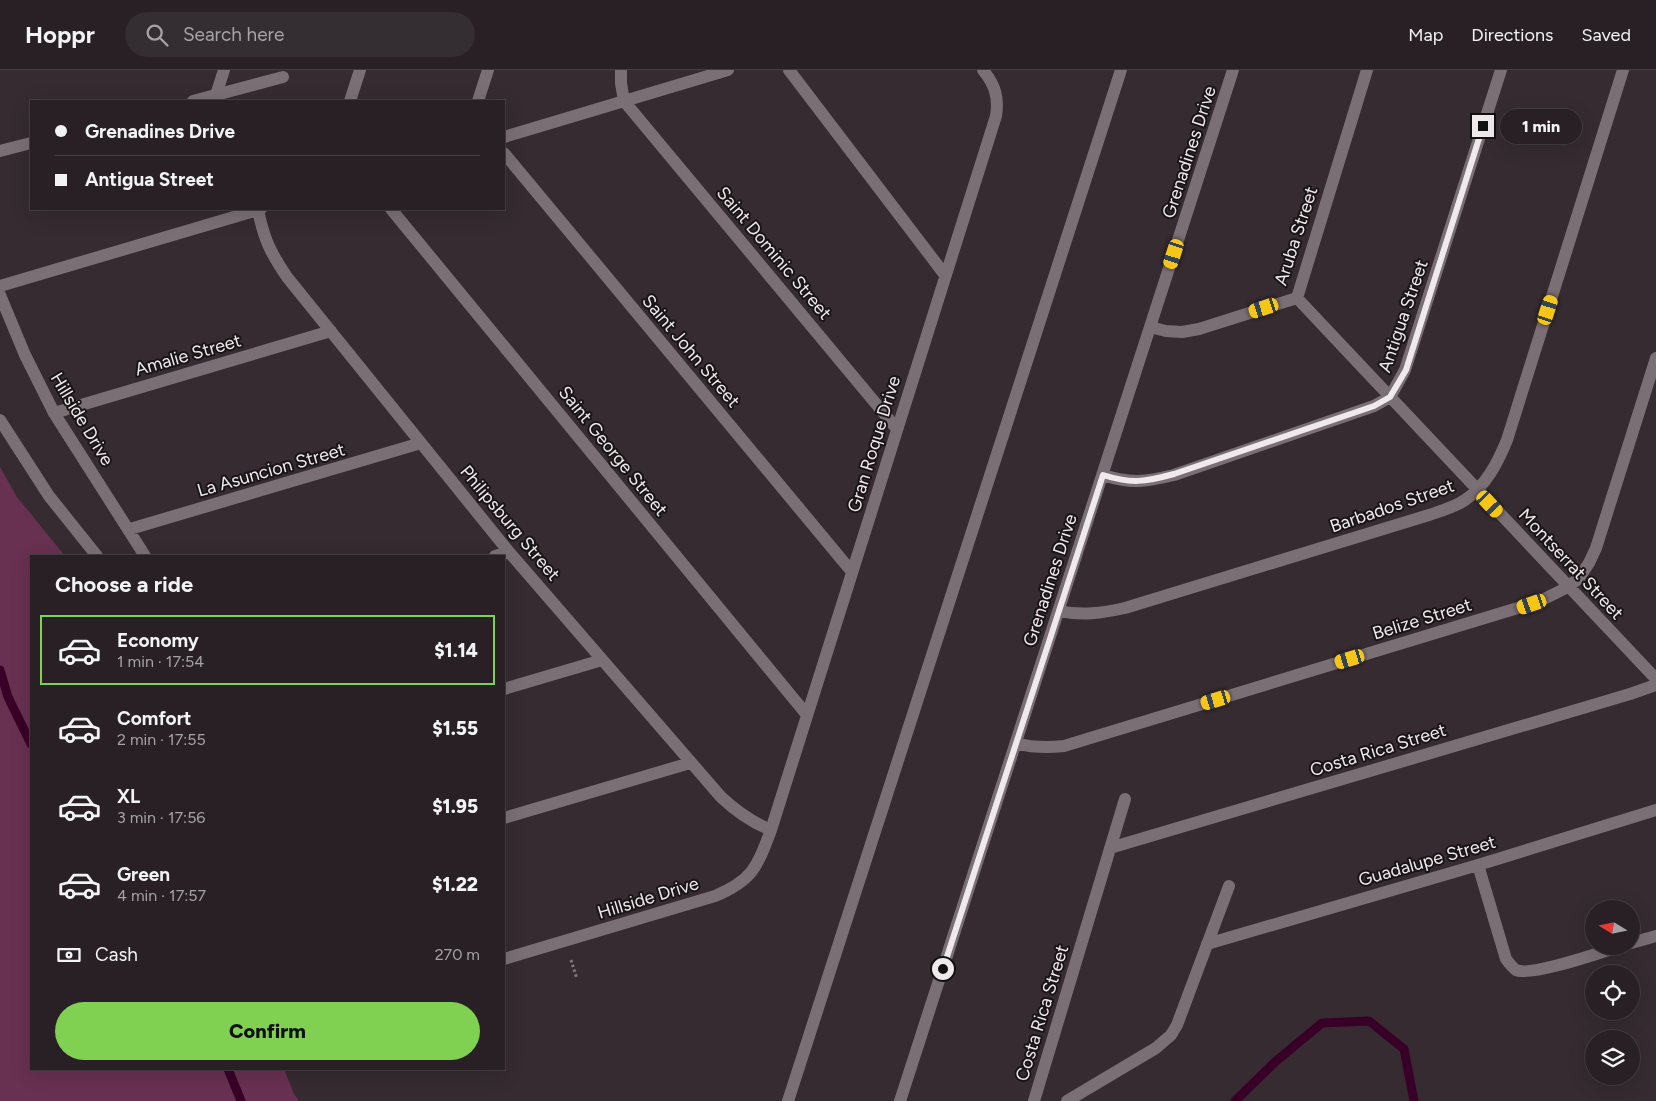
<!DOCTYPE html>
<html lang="en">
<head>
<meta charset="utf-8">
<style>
	:root { --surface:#282024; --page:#342d31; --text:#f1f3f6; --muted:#a5a3a6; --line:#443e41; --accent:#80d051 }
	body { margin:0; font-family:Figtree,sans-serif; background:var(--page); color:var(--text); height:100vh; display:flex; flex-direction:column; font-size:19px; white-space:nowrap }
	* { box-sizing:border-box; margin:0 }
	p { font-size:16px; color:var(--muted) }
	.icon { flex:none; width:28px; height:28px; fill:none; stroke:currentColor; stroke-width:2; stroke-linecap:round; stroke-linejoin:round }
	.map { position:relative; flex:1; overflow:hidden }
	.details { position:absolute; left:30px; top:485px; width:475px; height:515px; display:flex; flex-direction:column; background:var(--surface); border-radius:0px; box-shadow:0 5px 20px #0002,0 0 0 1px var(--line) }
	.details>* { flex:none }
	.banner { position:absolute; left:30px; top:30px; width:475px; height:110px; border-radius:0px; box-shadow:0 5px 20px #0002,0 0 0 1px var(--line); display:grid; align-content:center; height:110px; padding:0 25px; background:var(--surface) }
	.needle { width:32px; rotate:280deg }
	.tools { position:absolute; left:1585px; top:830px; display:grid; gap:10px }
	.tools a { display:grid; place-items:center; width:55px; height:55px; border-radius:50%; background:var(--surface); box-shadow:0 5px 20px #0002,0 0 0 1px var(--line); font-size:25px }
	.end { position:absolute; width:22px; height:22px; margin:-11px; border:6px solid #efe9ec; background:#111; box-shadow:0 0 0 2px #111 }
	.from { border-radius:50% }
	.bubble { position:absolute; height:35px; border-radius:18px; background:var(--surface); box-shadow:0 5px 20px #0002,0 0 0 1px var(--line); font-size:16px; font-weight:800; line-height:35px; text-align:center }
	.car { position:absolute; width:15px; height:30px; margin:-15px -8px; border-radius:6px; box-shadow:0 0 4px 1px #0007; background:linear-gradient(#f5c518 24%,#345 0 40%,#f5c518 0 76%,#345 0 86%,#f5c518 0) }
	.banner b { display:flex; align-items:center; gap:18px; height:48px; font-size:19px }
	.banner b+b { border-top:1px solid var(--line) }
	.banner i { width:12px; height:12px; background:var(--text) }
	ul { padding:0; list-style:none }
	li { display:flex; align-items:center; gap:15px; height:70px; margin:0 10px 8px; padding:0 15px; border:2px solid transparent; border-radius:0px }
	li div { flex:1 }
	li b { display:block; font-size:19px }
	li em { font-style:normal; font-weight:800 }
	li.on { border-color:var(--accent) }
	li>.icon { width:45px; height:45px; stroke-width:1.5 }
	h2 { padding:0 25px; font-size:22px; line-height:60px }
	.pay { display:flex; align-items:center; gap:12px; height:55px; padding:0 25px; font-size:19px }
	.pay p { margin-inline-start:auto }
	.primary-button { display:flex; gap:10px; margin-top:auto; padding:10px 25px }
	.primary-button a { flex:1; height:58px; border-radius:30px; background:var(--accent); color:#111; font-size:20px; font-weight:800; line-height:58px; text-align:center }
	header { display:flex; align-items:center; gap:30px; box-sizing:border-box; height:70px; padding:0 25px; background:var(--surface); border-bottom:1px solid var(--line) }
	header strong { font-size:24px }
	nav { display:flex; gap:28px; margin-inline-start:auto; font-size:18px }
	.search { width:350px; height:45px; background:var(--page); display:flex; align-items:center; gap:12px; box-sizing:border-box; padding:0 18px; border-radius:28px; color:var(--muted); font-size:19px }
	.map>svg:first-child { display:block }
	.green { fill:#683051 }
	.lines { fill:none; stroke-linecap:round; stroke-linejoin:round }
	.stream { stroke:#380026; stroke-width:9 }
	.path { stroke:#82797d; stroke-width:3; stroke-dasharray:2.5 2.5; stroke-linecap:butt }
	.service { stroke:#7a6f74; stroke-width:12 }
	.minor { stroke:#7a6f74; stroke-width:12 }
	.route { stroke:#efe9ec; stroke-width:6 }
	.labels { text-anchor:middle; stroke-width:4; stroke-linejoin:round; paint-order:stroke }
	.street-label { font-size:18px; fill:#efe9ec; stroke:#191517 }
</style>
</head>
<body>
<header>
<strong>Hoppr</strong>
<div class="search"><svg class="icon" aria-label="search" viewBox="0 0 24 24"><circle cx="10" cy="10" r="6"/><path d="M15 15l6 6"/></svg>Search here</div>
<nav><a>Map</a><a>Directions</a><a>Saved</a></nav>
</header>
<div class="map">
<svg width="1656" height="1031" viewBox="0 0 1656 1031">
	<rect width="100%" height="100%" fill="#352b30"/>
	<!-- green -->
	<path class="green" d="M 0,397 L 17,427 L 65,486 L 31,486 L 31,999 L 284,999 L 294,1024 L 299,1031 L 0,1031 Z"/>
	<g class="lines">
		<!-- stream -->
		<path class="stream" d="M 0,600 L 8,627 L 31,674
			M 228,999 L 241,1031
			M 1235,1031 L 1275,992 L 1322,953 L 1369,951 L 1404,979 L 1414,1031"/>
		<!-- path -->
		<path class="path" d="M 571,890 L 577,909"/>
		<!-- service -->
		<path class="service" d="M 0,350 L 49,426 L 97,486"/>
		<!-- minor -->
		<path class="minor" d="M 621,0 L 621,13 L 624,31 L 897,359
			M 789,0 L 945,205
			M 216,25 L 224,0
			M 193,31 L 283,7
			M 350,31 L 360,0
			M 478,31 L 488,0
			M 504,67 L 728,0
			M 0,81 L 31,73
			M 504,83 L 852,502
			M 391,139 L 807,645
			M 258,140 C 264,169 270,182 287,207 L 509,482 L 721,727 C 737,742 751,752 771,760
			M 0,216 L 261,139
			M 0,225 L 25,285 L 54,343 L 145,486
			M 1297,228 L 1656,609
			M 1297,228 L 1367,0
			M 1150,257 L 1166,261 L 1182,262 L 1199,259 L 1297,228
			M 54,343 L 331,261
			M 1103,405 C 1131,414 1145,412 1174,405 L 1374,336 L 1390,327 L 1405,300 L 1501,0
			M 130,459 L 421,373
			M 495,486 L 509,482
			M 1059,541 C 1082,546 1102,543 1125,538 L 1429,445 C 1441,441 1455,437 1465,430 C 1486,416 1498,392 1507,370 L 1623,0
			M 504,619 L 602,590
			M 1016,673 C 1033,678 1047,678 1064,676 L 1521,537 L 1542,530 L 1568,517 L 1579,508 L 1589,493 L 1596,478 L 1656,288
			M 504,748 L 690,693
			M 1110,778 L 1630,624 L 1656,615
			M 1478,795 L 1506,889 C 1509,893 1512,897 1516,900 C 1531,907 1602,882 1621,876
			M 1631,873 L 1656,866
			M 1207,874 L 1478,795 L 1656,740
			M 504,889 L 715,826 C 753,810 757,797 771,760 L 996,46 C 999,27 995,15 983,0
			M 788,1031 L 1121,0
			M 900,1031 L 1233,0
			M 1034,1031 L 1125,729
			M 1067,1031 L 1156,978 L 1171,965 L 1177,955 L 1229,816"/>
	</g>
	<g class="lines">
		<!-- route -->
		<path class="route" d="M 943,899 L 1103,405 C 1131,414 1145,412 1174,404 L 1374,336 L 1390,327 L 1406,300 L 1483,56"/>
	</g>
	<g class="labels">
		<!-- street labels -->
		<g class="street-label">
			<text transform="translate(1189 82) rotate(-72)" y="6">Grenadines Drive</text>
			<text transform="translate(1296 166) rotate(-72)" y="6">Aruba Street</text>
			<text transform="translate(774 183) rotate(50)" y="6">Saint Dominic Street</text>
			<text transform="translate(1403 246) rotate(-71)" y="6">Antigua Street</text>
			<text transform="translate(691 281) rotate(50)" y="6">Saint John Street</text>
			<text transform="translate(188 285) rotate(-16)" y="6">Amalie Street</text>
			<text transform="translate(82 349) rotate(59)" y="6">Hillside Drive</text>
			<text transform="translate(874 374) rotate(-73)" y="6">Gran Roque Drive</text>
			<text transform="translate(613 381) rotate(51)" y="6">Saint George Street</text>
			<text transform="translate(271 400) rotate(-16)" y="6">La Asuncion Street</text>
			<text transform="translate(1392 436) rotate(-19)" y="6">Barbados Street</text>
			<text transform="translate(510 453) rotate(50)" y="6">Philipsburg Street</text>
			<text transform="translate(1571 494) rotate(47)" y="6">Montserrat Street</text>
			<text transform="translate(1050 510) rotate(-72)" y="6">Grenadines Drive</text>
			<text transform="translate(1422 549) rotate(-17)" y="6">Belize Street</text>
			<text transform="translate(1378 680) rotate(-17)" y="6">Costa Rica Street</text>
			<text transform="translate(1427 791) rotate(-16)" y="6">Guadalupe Street</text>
			<text transform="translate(648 828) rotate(-17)" y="6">Hillside Drive</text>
			<text transform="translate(1042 943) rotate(-73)" y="6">Costa Rica Street</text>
		</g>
	</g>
</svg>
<div class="tools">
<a><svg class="needle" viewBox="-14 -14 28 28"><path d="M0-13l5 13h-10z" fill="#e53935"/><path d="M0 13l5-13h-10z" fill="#a5a3a6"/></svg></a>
<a><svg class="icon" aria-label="locate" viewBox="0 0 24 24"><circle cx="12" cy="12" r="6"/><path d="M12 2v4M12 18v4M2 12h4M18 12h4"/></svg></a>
<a><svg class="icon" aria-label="layers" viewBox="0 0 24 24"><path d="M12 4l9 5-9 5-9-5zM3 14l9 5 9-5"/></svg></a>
</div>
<i class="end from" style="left:943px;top:899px"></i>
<i class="end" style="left:1483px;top:56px"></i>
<div class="bubble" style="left:1500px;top:39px;width:82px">1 min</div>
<i class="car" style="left:1174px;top:184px;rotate:198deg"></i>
<i class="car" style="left:1264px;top:238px;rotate:252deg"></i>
<i class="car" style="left:1548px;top:240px;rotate:18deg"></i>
<i class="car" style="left:1490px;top:434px;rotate:137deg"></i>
<i class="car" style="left:1532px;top:534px;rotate:251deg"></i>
<i class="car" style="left:1350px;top:589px;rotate:253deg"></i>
<i class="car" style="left:1216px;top:630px;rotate:253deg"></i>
<div class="banner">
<b><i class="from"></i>Grenadines Drive</b>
<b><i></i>Antigua Street</b>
</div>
<section class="details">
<h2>Choose a ride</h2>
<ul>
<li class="on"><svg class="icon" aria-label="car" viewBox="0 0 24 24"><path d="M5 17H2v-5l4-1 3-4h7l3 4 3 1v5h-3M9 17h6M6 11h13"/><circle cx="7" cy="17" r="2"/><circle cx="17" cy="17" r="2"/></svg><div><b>Economy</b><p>1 min · 17:54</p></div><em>$1.14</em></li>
<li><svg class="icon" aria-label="car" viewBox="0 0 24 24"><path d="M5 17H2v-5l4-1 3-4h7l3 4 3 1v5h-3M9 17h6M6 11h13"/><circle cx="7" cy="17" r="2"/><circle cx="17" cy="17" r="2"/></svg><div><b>Comfort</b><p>2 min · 17:55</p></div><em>$1.55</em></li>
<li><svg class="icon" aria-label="car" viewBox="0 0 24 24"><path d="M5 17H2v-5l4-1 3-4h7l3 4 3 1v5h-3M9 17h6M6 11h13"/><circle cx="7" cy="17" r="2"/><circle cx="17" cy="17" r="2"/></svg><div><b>XL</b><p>3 min · 17:56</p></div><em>$1.95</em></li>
<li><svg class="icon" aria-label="car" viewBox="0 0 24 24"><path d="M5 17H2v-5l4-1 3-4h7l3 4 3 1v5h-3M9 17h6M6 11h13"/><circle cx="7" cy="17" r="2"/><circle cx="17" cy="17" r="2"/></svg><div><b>Green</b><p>4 min · 17:57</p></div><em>$1.22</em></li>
</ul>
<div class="pay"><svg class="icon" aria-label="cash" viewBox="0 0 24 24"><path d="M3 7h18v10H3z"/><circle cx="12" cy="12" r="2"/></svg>Cash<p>270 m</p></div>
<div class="primary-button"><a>Confirm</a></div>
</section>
</div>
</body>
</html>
